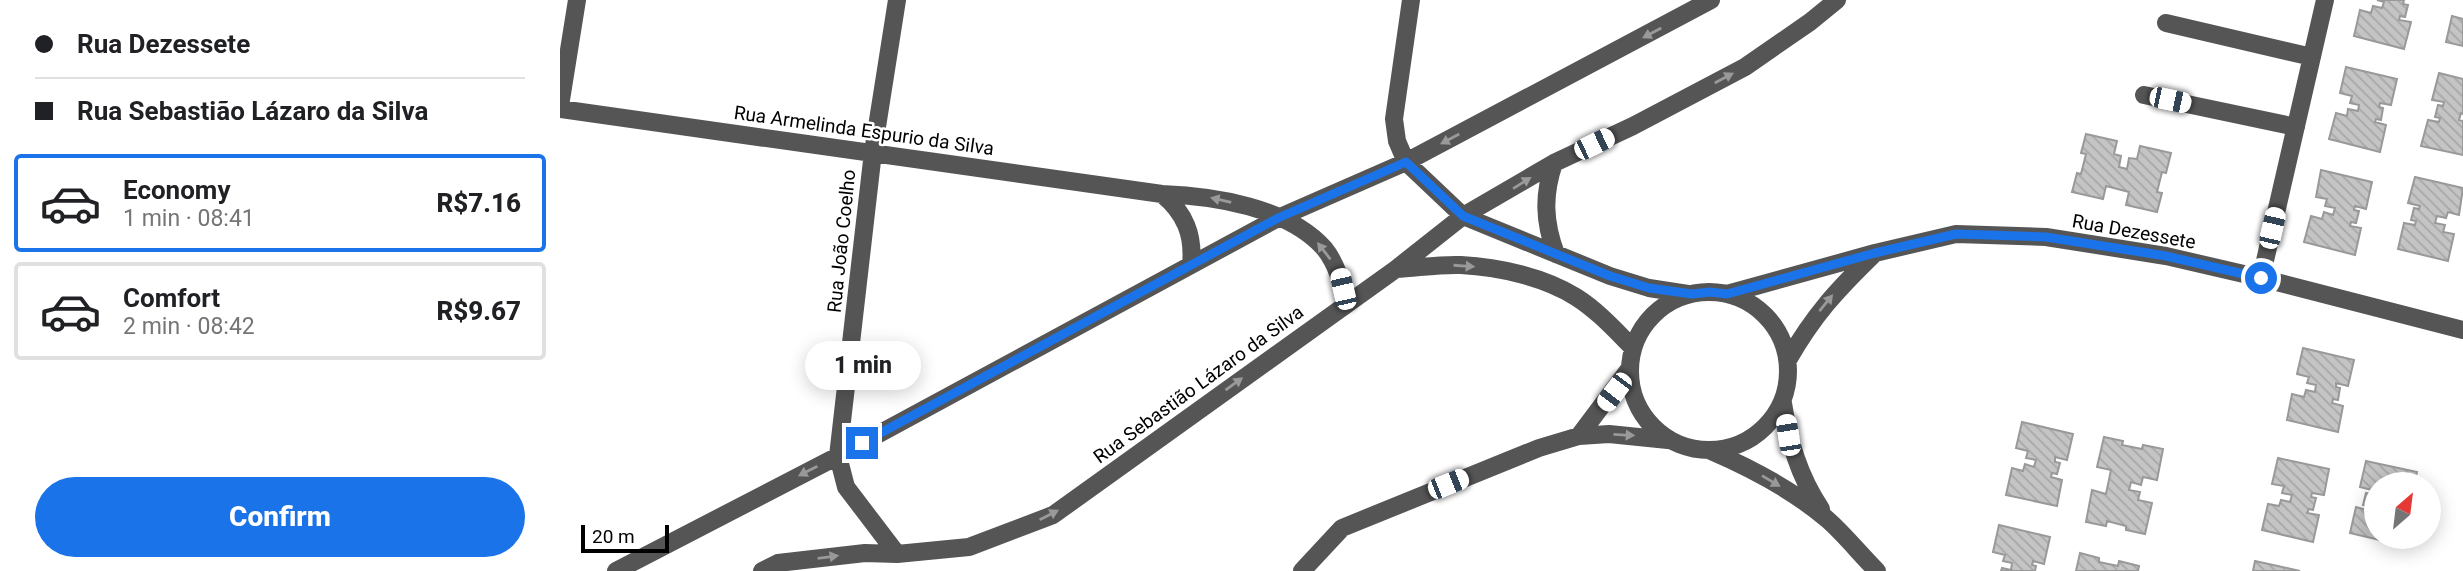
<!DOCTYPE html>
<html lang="en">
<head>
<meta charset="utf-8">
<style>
	:root { --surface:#fff; --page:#f6f6f6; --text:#202124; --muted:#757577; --line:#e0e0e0; --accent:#1a73e8 }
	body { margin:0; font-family:Roboto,sans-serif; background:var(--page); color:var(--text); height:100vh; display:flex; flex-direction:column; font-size:26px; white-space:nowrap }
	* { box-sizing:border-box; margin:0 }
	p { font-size:23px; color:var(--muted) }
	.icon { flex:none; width:38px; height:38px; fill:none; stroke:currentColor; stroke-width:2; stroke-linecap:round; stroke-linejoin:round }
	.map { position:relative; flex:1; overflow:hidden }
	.drawer { display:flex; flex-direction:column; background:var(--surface); width:560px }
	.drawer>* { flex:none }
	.banner { display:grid; align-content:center; height:154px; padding:0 35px; background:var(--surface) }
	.needle { width:46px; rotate:28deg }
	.controls { position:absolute; left:1804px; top:472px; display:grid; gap:14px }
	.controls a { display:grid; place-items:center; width:77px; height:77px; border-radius:50%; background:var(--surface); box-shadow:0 4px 18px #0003; font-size:35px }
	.scale { position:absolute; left:21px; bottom:18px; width:88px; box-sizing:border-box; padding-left:7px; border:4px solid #000; border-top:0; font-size:19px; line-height:24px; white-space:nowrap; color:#000; -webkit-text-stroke:5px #fff; paint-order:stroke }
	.end { position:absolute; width:32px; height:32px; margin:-16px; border:9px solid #1a73e8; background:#fff; box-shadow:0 0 0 4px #fff }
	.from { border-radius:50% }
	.bubble { position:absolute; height:49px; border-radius:24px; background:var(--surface); box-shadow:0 4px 18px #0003; font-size:23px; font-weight:800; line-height:49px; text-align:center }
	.car { position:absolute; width:21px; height:42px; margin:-21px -10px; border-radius:9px; box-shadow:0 0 5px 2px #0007; background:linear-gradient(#fff 24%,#345 0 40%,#fff 0 76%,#345 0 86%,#fff 0) }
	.banner b { display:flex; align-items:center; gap:24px; height:66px; font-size:26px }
	.banner b+b { border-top:2px solid var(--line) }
	.banner i { width:18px; height:18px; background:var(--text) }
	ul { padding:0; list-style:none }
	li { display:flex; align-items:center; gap:21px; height:98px; margin:0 14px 10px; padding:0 21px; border:4px solid var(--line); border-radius:7px }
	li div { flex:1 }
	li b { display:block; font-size:26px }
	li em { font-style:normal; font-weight:800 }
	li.on { border-color:var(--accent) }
	li>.icon { width:63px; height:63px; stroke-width:1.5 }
	.cta { display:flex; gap:14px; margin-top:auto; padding:14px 35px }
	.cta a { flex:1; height:80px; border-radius:42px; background:var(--accent); color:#fff; font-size:28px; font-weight:800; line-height:80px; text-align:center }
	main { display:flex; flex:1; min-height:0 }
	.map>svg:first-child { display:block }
	.building { fill:url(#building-back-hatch); stroke:#999; stroke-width:2 }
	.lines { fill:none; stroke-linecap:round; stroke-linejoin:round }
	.minor { stroke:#555; stroke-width:18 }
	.oneway { fill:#999 }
	.route { stroke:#1a73e8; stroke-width:9 }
	.labels { text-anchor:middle; stroke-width:5; stroke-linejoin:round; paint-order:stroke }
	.street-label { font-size:19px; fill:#000; stroke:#fff }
</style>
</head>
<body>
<main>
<section class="drawer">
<div class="banner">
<b><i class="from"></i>Rua Dezessete</b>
<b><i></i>Rua Sebastião Lázaro da Silva</b>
</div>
<ul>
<li class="on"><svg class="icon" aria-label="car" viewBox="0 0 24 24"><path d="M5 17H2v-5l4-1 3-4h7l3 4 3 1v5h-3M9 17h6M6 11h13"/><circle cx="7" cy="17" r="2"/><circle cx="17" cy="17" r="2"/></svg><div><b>Economy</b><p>1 min · 08:41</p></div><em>R$7.16</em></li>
<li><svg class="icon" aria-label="car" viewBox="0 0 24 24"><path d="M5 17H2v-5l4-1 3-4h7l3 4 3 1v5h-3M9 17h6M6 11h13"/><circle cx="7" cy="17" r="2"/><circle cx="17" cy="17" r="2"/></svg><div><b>Comfort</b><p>2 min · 08:42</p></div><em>R$9.67</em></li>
</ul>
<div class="cta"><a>Confirm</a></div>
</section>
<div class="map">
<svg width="1903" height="571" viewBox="0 0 1903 571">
	<defs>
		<pattern id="building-back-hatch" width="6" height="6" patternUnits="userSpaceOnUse" patternTransform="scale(1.75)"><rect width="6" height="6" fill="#c4c4c4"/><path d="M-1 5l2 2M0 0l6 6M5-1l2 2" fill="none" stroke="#a7a7a7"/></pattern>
	</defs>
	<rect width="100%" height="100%" fill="#fff"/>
	<!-- building -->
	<path class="building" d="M 1817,0 L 1844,0 L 1843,4 L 1848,5 L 1845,17 L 1840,16 L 1839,20 L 1851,22 L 1844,49 L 1794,36 L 1800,10 L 1811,13 L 1813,6 L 1822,8 L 1824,2 Z
		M 1892,16 L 1903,19 L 1903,46 L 1886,42 Z
		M 1786,67 L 1837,79 L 1831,105 L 1820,103 L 1819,107 L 1823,108 L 1821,120 L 1816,119 L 1815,122 L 1826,125 L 1820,152 L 1769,139 L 1776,113 L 1787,116 L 1788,109 L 1798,111 L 1799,105 L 1790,103 L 1792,96 L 1780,93 Z
		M 1879,73 L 1903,79 L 1903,114 L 1901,113 L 1899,120 L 1903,121 L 1903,155 L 1861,146 L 1868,120 L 1879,122 L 1880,118 L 1875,117 L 1878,105 L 1883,106 L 1884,102 L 1872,100 Z
		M 1526,134 L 1557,141 L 1554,154 L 1561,156 L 1559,167 L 1567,169 L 1569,158 L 1577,159 L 1580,146 L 1611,153 L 1606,173 L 1602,172 L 1597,192 L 1602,193 L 1597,212 L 1566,205 L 1569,192 L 1546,186 L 1543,199 L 1512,192 L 1517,173 L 1521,174 L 1526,154 L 1521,153 Z
		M 1761,170 L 1812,182 L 1806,209 L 1795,206 L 1794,210 L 1799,211 L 1796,223 L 1791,222 L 1790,226 L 1801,228 L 1795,255 L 1744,242 L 1751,216 L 1762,219 L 1764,212 L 1773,215 L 1775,208 L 1765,206 L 1767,199 L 1756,197 Z
		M 1855,177 L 1903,188 L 1899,215 L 1888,212 L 1886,218 L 1877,216 L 1875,223 L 1885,225 L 1883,232 L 1894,234 L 1888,261 L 1838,249 L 1844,223 L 1855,225 L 1856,221 L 1851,220 L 1854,208 L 1859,209 L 1860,206 L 1848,203 Z
		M 1743,348 L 1794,360 L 1788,386 L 1776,383 L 1776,387 L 1780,388 L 1778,400 L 1773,399 L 1772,403 L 1783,406 L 1778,432 L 1727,420 L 1732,394 L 1744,397 L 1746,390 L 1755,392 L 1756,385 L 1747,383 L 1749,377 L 1737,374 Z
		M 1462,422 L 1513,434 L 1507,460 L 1495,457 L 1495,462 L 1500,463 L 1497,474 L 1492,473 L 1491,477 L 1502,480 L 1497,506 L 1446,495 L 1452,468 L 1463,471 L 1465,464 L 1474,467 L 1476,460 L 1466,458 L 1468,451 L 1456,448 Z
		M 1544,437 L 1563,441 L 1562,445 L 1582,449 L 1583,445 L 1603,449 L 1597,480 L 1583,477 L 1581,485 L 1571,482 L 1569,490 L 1580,492 L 1578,500 L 1592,503 L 1585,534 L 1566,530 L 1566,526 L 1547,521 L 1546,526 L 1526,522 L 1532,490 L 1546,494 L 1551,470 L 1537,467 Z
		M 1718,458 L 1769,469 L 1764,495 L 1752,493 L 1751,497 L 1756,498 L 1753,510 L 1749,509 L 1747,513 L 1759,515 L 1753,542 L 1702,530 L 1708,504 L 1719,506 L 1721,500 L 1730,502 L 1732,495 L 1722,493 L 1724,486 L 1712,484 Z
		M 1806,461 L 1857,472 L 1854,485 L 1816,485 L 1816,537 L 1842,537 L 1841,545 L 1790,533 L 1796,507 L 1807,510 L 1808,506 L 1803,505 L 1806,493 L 1811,494 L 1812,490 L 1800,487 Z
		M 1439,525 L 1490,537 L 1484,564 L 1473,561 L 1472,565 L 1476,566 L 1475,571 L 1441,571 L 1442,568 L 1451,570 L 1452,563 L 1443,561 L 1445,555 L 1433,552 Z
		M 1520,553 L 1539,558 L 1539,562 L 1558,566 L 1559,561 L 1579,566 L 1578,571 L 1516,571 Z
		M 1695,561 L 1740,571 L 1693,571 Z"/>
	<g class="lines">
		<!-- minor -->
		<path class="minor" d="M 851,0 L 834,119 L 837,141 L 846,162 L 903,216 L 1050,276 L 1089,288 L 1128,294
			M 1606,23 L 1752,57
			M 1584,95 L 1736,127
			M 0,106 L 17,0
			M 0,109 L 602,194 C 654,196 727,207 764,248 C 777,264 782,284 786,303
			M 994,163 C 983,195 984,222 996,254
			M 602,194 C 625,213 634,235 631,265
			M 836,269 C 857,268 880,264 901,265 C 939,267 984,277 1016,297 C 1038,311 1055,330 1073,348
			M 1701,278 L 1765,0
			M1070 371a79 79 0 1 1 158 0a79 79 0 1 1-158 0Z
			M 1167,294 L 1315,253 L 1396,234 L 1486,237 L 1606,256 L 1701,278 L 1903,330
			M 1228,360 C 1254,315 1276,291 1313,255
			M 1223,403 C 1229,442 1239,476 1261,509
			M 1019,436 L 1070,368
			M 1151,451 C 1193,469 1233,490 1268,520 C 1285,535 1300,554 1317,571
			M 337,554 L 286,487 L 278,456 L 313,152 L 337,0
			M 56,571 L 278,456 L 718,218 L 846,162 L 1151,0
			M 202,571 L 218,563 L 305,553 L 337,554 L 409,547 L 493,515 L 836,269 L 903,216 L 994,163 L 1073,126 L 1185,67 L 1250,22 L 1277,0
			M 742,571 L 782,528 L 979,448 L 1019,436 L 1049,434 L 1108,440"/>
	</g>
	<!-- one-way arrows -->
	<defs><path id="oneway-solid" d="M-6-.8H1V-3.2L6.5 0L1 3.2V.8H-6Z" transform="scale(1.75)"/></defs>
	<g class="oneway">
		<use href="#oneway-solid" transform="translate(1092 33) rotate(152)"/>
		<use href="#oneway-solid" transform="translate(1164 78) rotate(-28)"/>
		<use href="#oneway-solid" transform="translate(890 139) rotate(152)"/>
		<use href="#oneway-solid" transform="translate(962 183) rotate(-32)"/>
		<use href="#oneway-solid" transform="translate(661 200) rotate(-167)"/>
		<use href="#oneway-solid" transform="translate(764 251) rotate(-128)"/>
		<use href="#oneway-solid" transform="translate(904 266) rotate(4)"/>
		<use href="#oneway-solid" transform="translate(1266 303) rotate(-51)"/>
		<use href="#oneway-solid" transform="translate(674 384) rotate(-36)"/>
		<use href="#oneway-solid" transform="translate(1064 435) rotate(3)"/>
		<use href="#oneway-solid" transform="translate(248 471) rotate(153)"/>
		<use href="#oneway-solid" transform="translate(1211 481) rotate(31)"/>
		<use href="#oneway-solid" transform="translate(489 515) rotate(-27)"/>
		<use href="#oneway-solid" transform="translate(268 557) rotate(-7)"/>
	</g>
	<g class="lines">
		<!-- route -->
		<path class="route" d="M 302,443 L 718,218 L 846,162 L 903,216 L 1050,276 L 1089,288 L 1132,294 L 1150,292 L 1167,294 L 1315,253 L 1396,234 L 1486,237 L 1606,256 L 1701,278"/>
	</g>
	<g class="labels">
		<!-- street labels -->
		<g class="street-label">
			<text transform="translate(304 130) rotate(8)" y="7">Rua Armelinda Espurio da Silva</text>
			<text transform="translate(1574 231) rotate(10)" y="7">Rua Dezessete</text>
			<text transform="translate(281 241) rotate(-84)" y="7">Rua João Coelho</text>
			<text transform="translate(638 384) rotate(-36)" y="7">Rua Sebastião Lázaro da Silva</text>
		</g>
	</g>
</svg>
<div class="controls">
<a><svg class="needle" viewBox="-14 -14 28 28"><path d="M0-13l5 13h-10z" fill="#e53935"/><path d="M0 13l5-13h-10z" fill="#757577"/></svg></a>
</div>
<div class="scale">20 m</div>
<i class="end from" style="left:1701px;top:278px"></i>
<i class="end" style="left:302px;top:443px"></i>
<div class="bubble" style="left:245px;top:341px;width:116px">1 min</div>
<i class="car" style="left:1610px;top:100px;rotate:102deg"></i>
<i class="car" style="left:1034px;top:144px;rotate:64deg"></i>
<i class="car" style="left:1712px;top:228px;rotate:13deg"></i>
<i class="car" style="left:783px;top:289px;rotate:347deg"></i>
<i class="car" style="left:1054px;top:392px;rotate:217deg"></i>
<i class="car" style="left:1228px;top:435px;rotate:351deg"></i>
<i class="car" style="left:888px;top:484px;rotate:68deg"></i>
</div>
</main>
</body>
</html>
